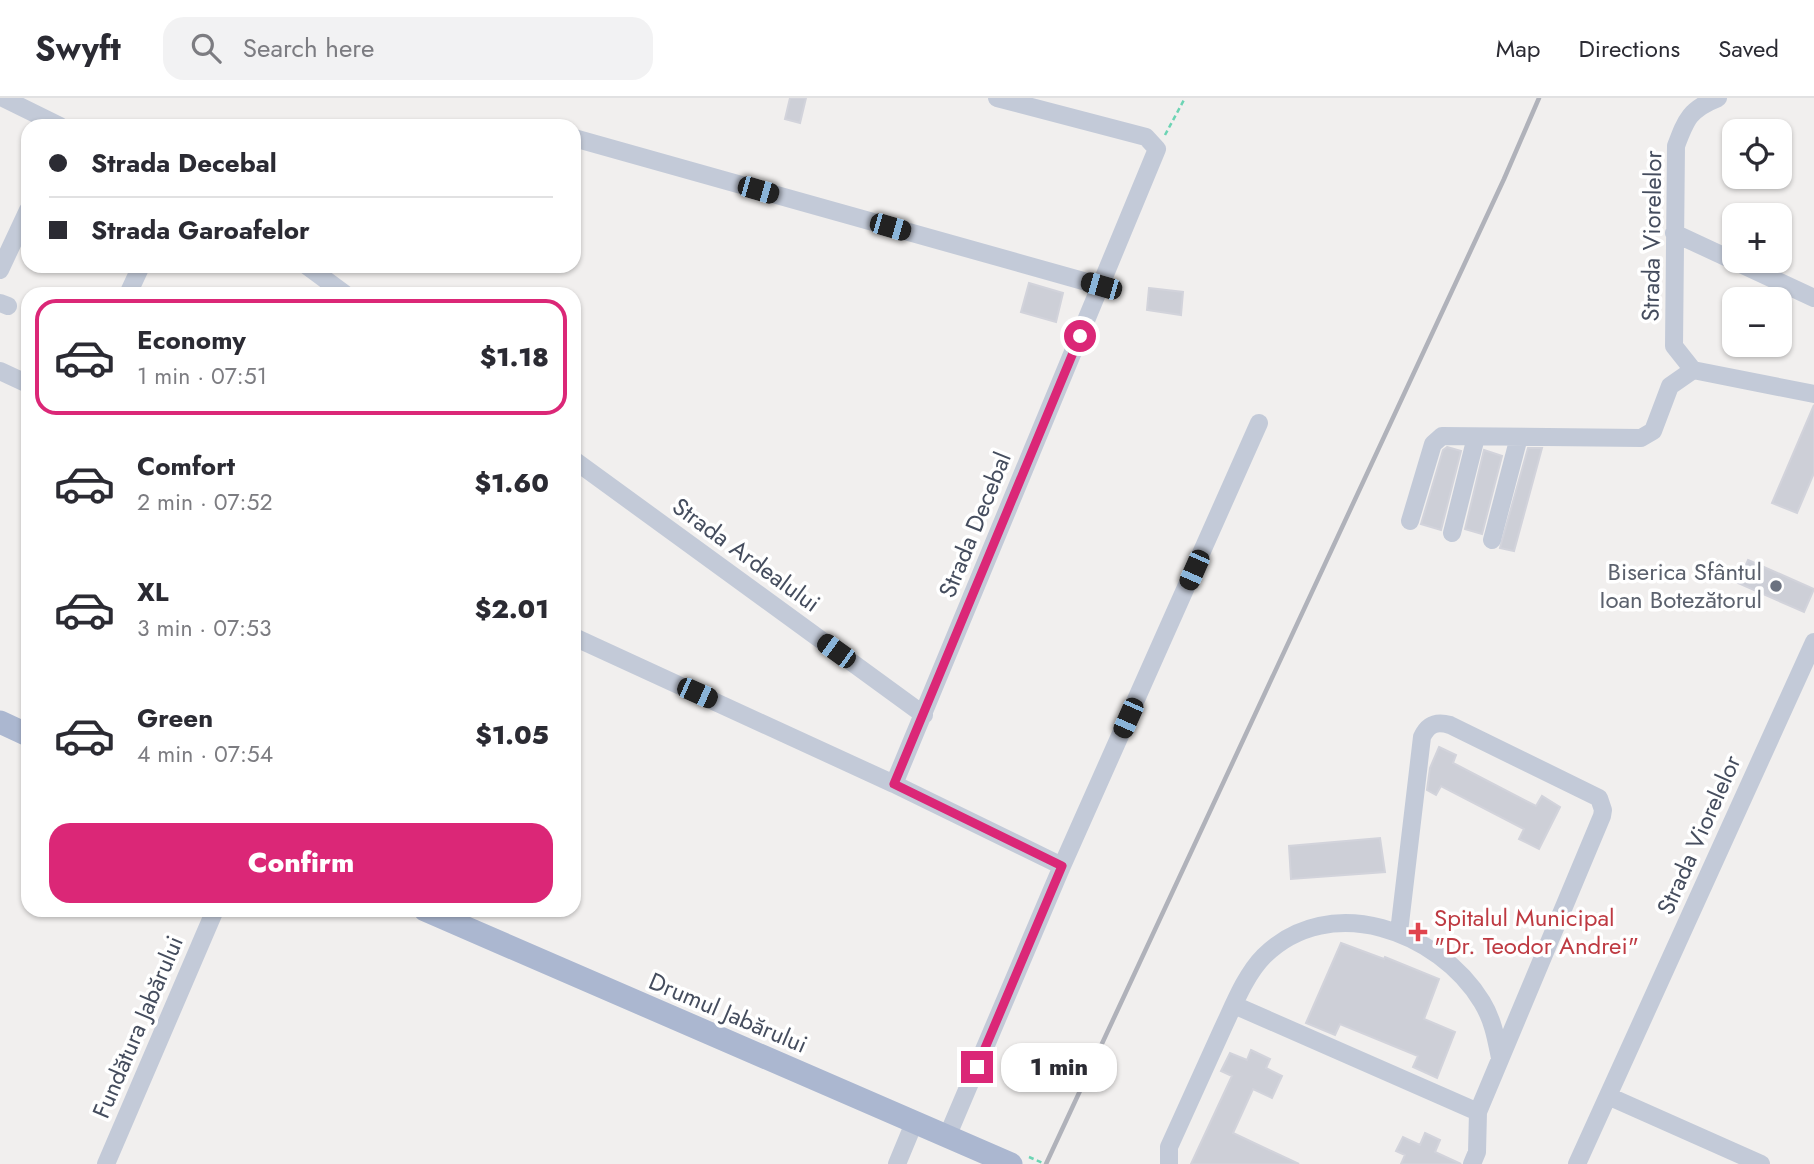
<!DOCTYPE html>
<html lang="en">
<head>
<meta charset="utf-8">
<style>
	:root { --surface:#fff; --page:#f2f2f3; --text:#2b2b33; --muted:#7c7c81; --line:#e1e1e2; --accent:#db2777 }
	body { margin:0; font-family:Jost,sans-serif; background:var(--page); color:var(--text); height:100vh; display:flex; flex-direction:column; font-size:26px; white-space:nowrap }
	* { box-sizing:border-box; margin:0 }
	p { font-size:23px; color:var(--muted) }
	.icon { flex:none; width:38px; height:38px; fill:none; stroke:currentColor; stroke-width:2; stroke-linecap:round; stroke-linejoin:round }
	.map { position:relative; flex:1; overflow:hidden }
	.drawer { position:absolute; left:21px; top:189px; width:560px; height:630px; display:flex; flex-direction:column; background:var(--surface); border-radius:21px; box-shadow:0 2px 5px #0004 }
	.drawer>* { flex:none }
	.guide { position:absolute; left:21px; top:21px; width:560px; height:154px; border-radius:21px; box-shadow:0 2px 5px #0004; display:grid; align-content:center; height:154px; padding:0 28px; background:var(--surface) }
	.buttons { position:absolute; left:1722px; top:21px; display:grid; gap:14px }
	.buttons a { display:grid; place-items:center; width:70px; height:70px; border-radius:14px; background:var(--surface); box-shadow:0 2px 5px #0004; font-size:35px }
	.end { position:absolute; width:32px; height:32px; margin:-16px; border:9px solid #db2777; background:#fff; box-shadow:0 0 0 4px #fff }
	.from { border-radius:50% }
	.bubble { position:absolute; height:49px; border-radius:21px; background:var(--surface); box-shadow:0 2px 5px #0004; font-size:23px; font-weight:800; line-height:49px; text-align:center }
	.car { position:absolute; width:21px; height:42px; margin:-21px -10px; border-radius:9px; box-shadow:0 0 5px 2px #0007; background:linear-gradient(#222 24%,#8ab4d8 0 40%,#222 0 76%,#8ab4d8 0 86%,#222 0) }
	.guide b { display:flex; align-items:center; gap:24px; height:66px; font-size:26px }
	.guide b+b { border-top:2px solid var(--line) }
	.guide i { width:18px; height:18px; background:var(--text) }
	ul { padding:12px 0 0; list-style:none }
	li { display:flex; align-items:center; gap:21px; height:116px; margin:0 14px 10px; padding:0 14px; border:4px solid transparent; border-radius:21px }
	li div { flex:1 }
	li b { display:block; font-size:26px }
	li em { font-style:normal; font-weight:800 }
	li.current { border-color:var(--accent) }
	li>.icon { width:63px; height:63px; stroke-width:1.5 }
	.action { display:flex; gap:14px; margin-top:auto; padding:14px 28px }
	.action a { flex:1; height:80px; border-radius:21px; background:var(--accent); color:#fff; font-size:28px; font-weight:800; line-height:80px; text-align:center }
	header { display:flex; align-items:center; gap:42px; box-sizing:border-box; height:98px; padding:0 35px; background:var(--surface); border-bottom:2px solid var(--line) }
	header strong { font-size:33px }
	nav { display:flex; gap:38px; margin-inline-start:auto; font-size:24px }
	.search { width:490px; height:63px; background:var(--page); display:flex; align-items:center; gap:18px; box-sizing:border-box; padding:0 24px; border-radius:21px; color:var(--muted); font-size:26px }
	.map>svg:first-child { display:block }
	.building { fill:#cdcfd7; stroke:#d2d3db; stroke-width:2 }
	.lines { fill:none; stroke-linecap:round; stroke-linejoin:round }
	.path { stroke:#6dd4b4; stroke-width:2.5; stroke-dasharray:5 3.5; stroke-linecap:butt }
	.minor { stroke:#c3cad8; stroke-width:18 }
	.major { stroke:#abb7d0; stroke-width:23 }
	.rail { stroke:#b0b2ba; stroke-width:4.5 }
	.route { stroke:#db2777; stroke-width:9 }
	.worship-dot { fill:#6b7280; stroke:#fff; stroke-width:2.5 }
	.health-dot { fill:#e0444e; stroke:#fff; stroke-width:2.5 }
	.labels { text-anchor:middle; stroke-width:7; stroke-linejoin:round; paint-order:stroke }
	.street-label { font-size:24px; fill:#454d5e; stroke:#fff }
	.worship-label { font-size:24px; fill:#5b616d; stroke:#fff; text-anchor:end }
	.health-label { font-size:24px; fill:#be3a42; stroke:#fff; text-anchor:start }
</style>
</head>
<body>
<header>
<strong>Swyft</strong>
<div class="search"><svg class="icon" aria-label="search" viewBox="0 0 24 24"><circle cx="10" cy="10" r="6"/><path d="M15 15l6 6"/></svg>Search here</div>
<nav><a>Map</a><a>Directions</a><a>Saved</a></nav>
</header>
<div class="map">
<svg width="1814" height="1066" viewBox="0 0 1814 1066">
	<rect width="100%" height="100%" fill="#f1efee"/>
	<!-- building -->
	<path class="building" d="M 790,0 L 806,0 L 800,25 L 785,21 Z
		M 1029,185 L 1063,195 L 1056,224 L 1021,214 Z
		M 1149,190 L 1183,194 L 1181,217 L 1147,212 Z
		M 1814,307 L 1814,375 L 1797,415 L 1772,405 Z
		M 1447,349 L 1461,353 L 1441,432 L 1421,426 L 1443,352 Z
		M 1528,350 L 1542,350 L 1514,453 L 1500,450 Z
		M 1484,352 L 1502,358 L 1482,436 L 1465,431 Z
		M 1748,462 L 1814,491 L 1804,514 L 1738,485 Z
		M 1439,649 L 1456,657 L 1453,665 L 1536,708 L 1542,698 L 1560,709 L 1539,751 L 1519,741 L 1524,731 L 1441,688 L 1436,697 L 1427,692 L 1430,670 Z
		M 1380,740 L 1385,774 L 1291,781 L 1289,748 Z
		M 1341,845 L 1384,861 L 1385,859 L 1439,881 L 1424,921 L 1455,934 L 1437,980 L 1413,969 L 1418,958 L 1340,926 L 1335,937 L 1306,925 Z
		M 1251,952 L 1270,961 L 1266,970 L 1282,978 L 1272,1000 L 1253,991 L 1233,1035 L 1299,1066 L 1191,1066 L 1232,978 L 1221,973 L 1230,955 L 1247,962 Z
		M 1425,1035 L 1440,1042 L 1435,1054 L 1461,1066 L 1401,1066 L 1405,1057 L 1396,1053 L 1403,1039 L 1420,1047 Z"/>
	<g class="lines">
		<!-- path -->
		<path class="path" d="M 1165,37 L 1185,0
			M 1029,1059 L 1045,1066"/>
		<!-- minor -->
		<path class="minor" d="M 3,0 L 60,28
			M 1718,0 C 1690,11 1686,21 1676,48 L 1674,248 L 1693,272 L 1814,296
			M 574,40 L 1101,188
			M 1674,135 L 1814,200
			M 307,168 L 345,196
			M 0,172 L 28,112
			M 128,196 L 141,168
			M 0,205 L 8,208
			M 0,273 L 28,286
			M 574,362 L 924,617
			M 1410,423 L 1433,346 L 1442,338 L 1641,340 L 1653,333 L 1670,288 L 1693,272
			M 1452,435 L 1476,339
			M 1492,442 L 1519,339
			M 574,539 L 894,686 L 1062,768
			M 894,686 L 1157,51 L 1146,39 L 997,0
			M 1399,834 L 1422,639 C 1428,626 1436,623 1450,627 L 1599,700 L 1603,712 L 1602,718 L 1478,1014 L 1477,1054 L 1472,1066
			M 1234,907 L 1478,1014
			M 1608,998 L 1761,1066
			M 947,1039 L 1062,768 L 1259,325
			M 106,1066 L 215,812
			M 897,1066 L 914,1025
			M 1169,1066 L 1169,1049 C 1187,1010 1204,971 1222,932 C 1233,909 1245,877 1264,858 C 1330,793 1439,833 1482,904 C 1493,922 1496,940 1500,960
			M 1577,1066 L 1814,544"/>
		<!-- major -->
		<path class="major" d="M 0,624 L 28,637
			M 425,812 L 1011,1066"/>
		<!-- rail -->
		<path class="rail" d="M 1046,1066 L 1504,81 L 1539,0"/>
	</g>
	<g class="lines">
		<!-- route -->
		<path class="route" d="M 977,969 L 1062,768 L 894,686 L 1080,238"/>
	</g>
	<!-- markers -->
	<circle class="worship-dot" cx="1776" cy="488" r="7"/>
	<path class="health-dot" d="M1414.5 823.5h7v7h7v7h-7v7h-7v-7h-7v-7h7z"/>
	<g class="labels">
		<!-- street labels -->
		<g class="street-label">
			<text transform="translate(1652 138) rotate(-89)" y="8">Strada Viorelelor</text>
			<text transform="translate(975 427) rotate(-68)" y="8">Strada Decebal</text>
			<text transform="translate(746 457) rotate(36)" y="8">Strada Ardealului</text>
			<text transform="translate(1699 737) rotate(-66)" y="8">Strada Viorelelor</text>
			<text transform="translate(728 915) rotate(23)" y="8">Drumul Jabărului</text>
			<text transform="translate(138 929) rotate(-67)" y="8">Fundătura Jabărului</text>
		</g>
		<!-- worship labels -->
		<g class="worship-label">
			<text x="1762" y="482">Biserica Sfântul<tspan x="1762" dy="28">Ioan Botezătorul</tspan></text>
		</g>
		<!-- health labels -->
		<g class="health-label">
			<text x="1434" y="828">Spitalul Municipal<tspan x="1434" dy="28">"Dr. Teodor Andrei"</tspan></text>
		</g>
	</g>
</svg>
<div class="buttons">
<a><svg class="icon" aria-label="locate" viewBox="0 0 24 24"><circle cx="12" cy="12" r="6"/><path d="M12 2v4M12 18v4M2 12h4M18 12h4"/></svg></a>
<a>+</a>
<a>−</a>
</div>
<i class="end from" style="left:1080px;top:238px"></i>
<i class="end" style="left:977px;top:969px"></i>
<div class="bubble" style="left:1001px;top:945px;width:116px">1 min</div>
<i class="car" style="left:758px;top:92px;rotate:106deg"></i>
<i class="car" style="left:890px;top:129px;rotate:106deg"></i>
<i class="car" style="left:1101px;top:188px;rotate:286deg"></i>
<i class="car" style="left:1194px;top:472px;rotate:204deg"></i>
<i class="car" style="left:836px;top:553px;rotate:306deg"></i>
<i class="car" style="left:697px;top:595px;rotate:114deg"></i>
<i class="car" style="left:1128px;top:620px;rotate:204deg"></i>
<div class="guide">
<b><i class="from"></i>Strada Decebal</b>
<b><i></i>Strada Garoafelor</b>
</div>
<section class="drawer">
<ul>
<li class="current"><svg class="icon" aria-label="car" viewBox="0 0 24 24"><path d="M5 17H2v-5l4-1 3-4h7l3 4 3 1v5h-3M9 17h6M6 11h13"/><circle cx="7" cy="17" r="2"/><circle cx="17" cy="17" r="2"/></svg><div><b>Economy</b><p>1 min · 07:51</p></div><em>$1.18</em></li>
<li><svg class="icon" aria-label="car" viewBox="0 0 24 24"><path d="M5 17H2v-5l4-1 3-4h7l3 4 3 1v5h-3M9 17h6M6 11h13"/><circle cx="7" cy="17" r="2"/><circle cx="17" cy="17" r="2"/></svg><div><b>Comfort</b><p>2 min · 07:52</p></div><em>$1.60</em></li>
<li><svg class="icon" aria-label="car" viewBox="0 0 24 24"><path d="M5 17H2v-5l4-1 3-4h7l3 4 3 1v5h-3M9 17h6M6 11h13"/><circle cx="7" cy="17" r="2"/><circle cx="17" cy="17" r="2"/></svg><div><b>XL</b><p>3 min · 07:53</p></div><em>$2.01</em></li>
<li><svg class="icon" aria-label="car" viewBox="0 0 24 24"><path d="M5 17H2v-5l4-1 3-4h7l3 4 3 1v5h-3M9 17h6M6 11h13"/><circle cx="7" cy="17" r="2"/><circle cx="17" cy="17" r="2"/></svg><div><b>Green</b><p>4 min · 07:54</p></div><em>$1.05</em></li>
</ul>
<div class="action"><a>Confirm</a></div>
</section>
</div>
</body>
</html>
